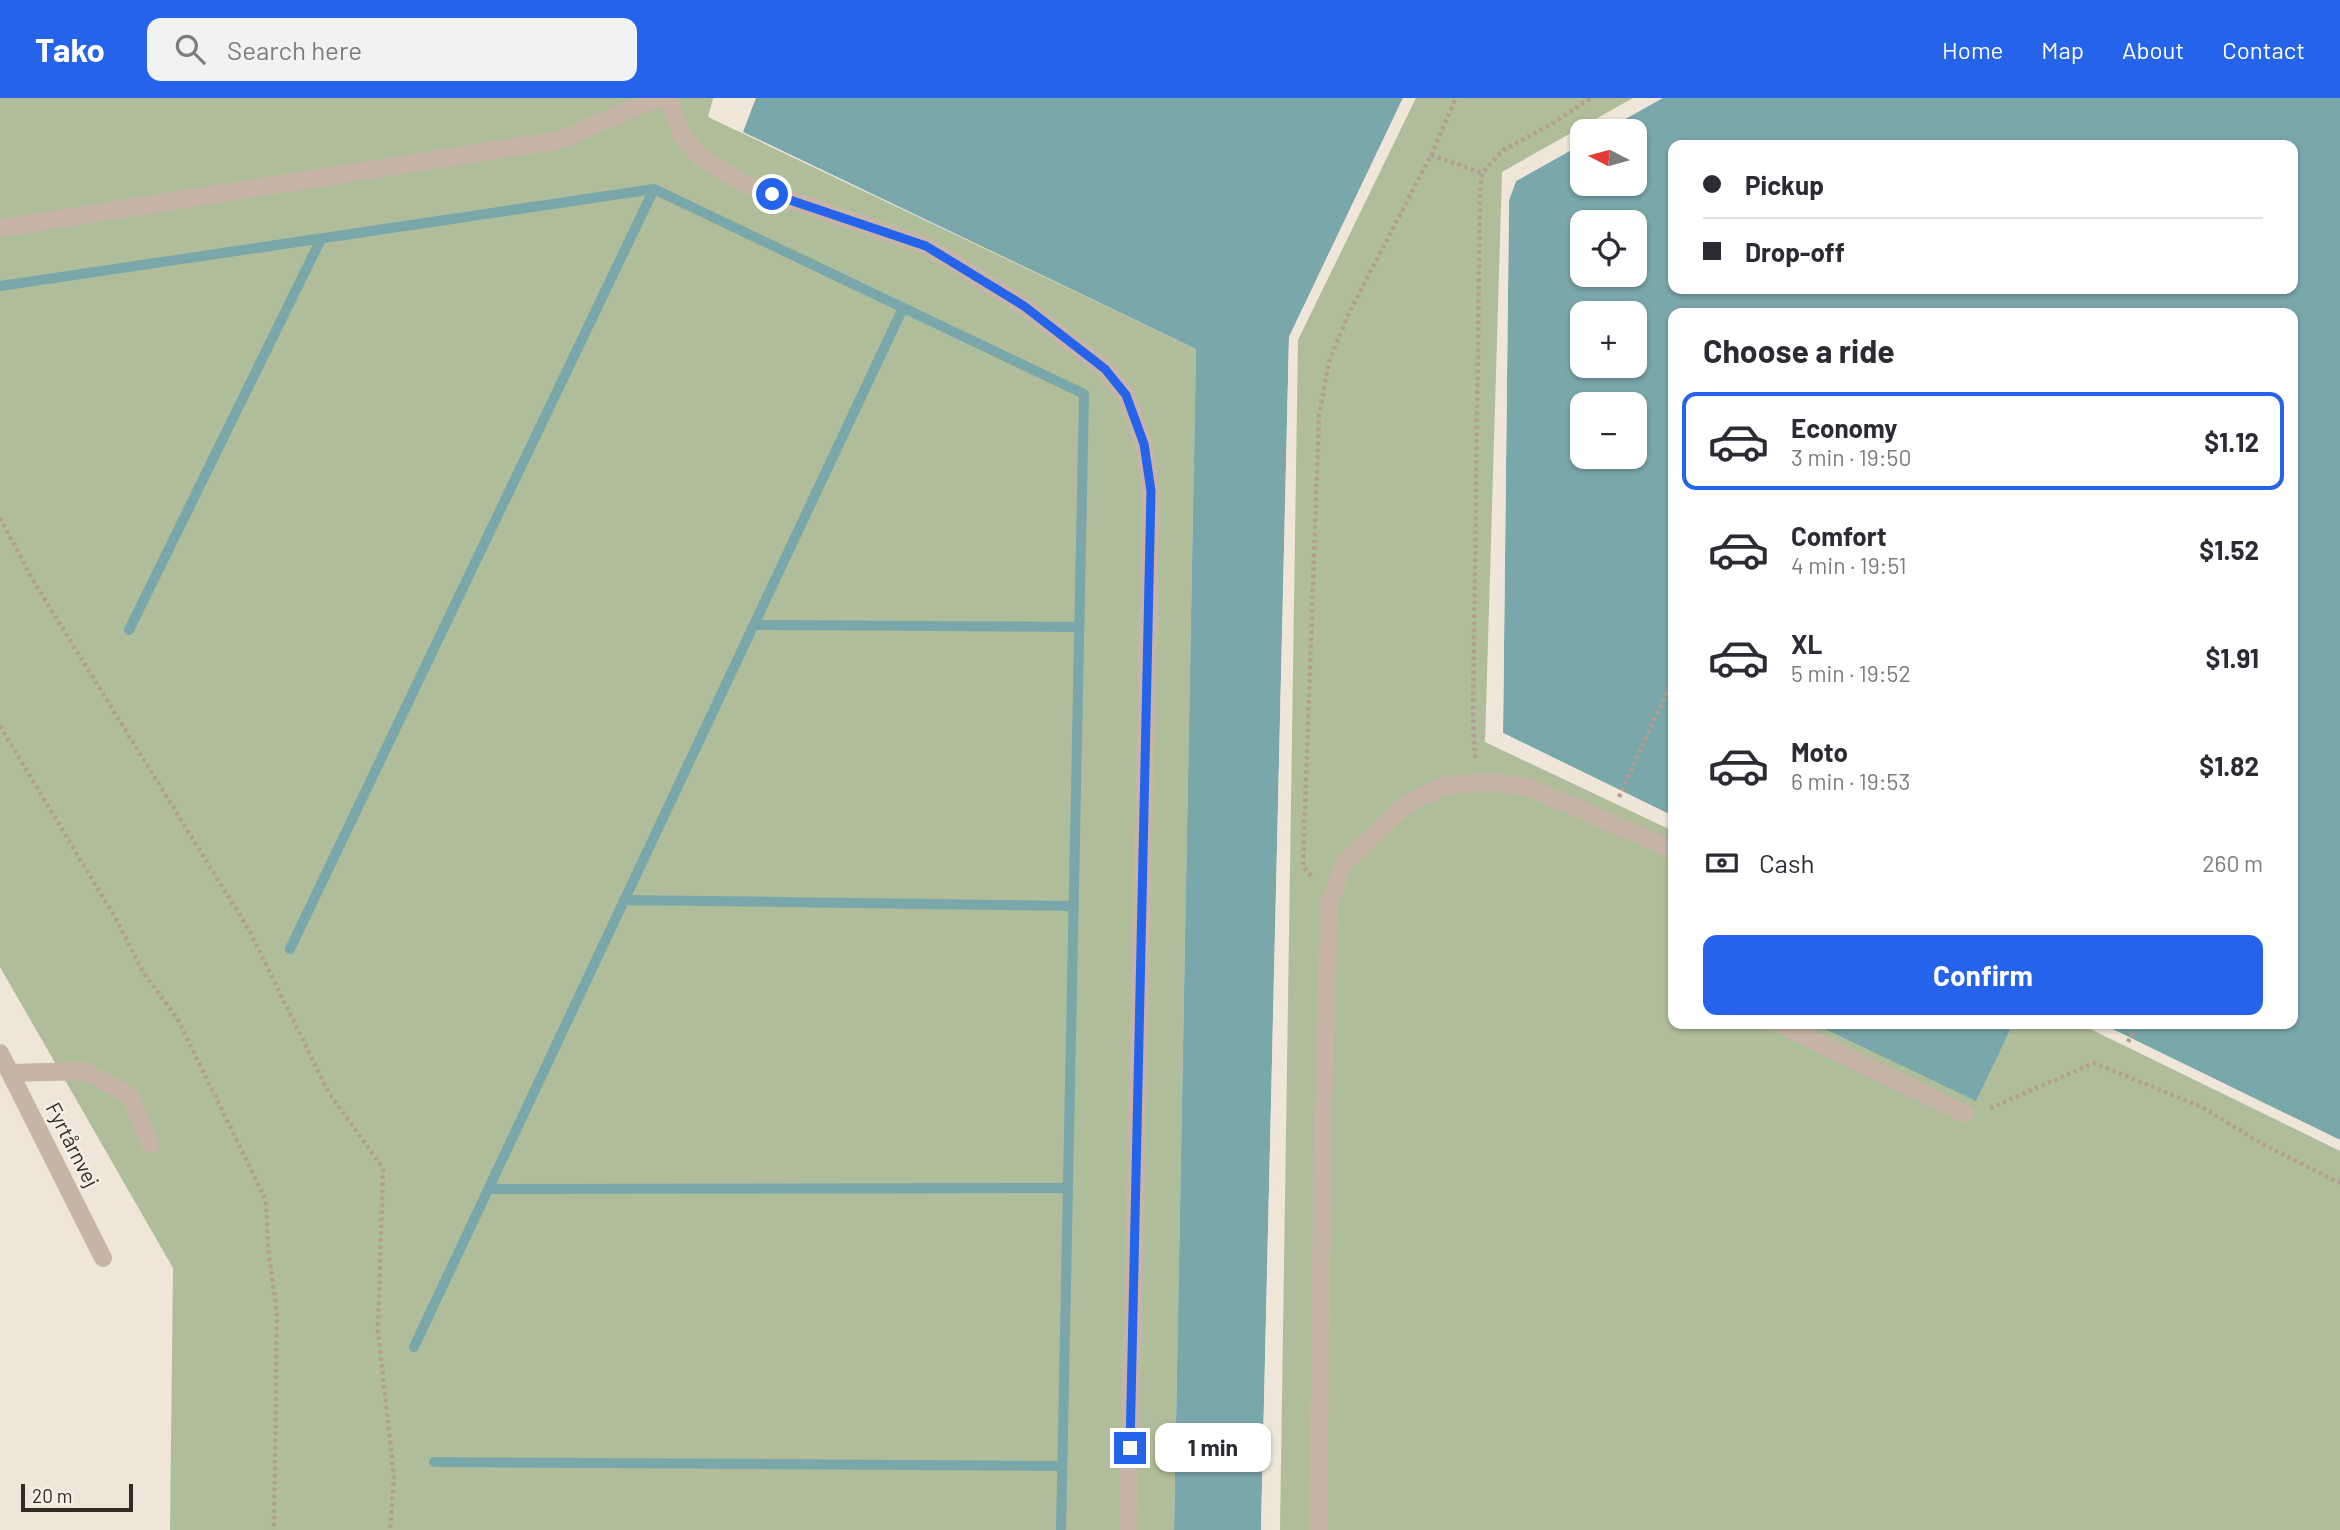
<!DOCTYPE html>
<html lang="en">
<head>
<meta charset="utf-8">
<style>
	:root { --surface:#fff; --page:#f2f2f3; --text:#2b2b33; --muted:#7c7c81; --line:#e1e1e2; --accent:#2563eb }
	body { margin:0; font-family:Barlow,sans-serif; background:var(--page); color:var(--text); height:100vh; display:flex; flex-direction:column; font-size:26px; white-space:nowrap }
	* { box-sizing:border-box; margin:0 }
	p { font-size:23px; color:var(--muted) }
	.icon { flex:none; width:38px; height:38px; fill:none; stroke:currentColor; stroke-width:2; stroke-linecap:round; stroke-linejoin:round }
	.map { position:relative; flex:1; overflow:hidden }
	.panel { position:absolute; left:1668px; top:210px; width:630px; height:721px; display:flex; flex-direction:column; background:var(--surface); border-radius:14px; box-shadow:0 2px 5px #0004 }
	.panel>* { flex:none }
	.hud { position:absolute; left:1668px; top:42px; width:630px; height:154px; border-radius:14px; box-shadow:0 2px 5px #0004; display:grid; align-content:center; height:154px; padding:0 35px; background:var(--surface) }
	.needle { width:46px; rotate:276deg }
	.controls { position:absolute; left:1570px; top:21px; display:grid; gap:14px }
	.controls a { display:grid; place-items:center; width:77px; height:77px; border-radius:14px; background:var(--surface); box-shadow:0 2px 5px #0004; font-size:35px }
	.scale { position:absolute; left:21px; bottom:18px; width:112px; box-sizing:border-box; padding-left:7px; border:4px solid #332a26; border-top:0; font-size:19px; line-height:24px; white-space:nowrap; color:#332a26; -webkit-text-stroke:5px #f7efe5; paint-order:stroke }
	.end { position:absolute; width:32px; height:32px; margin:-16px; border:9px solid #2563eb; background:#fff; box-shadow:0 0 0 4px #fff }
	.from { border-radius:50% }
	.bubble { position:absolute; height:49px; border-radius:14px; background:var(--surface); box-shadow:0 2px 5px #0004; font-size:23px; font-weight:700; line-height:49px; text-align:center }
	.hud b { display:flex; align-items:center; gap:24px; height:66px; font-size:26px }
	.hud b+b { border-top:2px solid var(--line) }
	.hud i { width:18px; height:18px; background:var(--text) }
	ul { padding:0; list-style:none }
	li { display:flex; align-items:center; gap:21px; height:98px; margin:0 14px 10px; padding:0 21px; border:4px solid transparent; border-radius:14px }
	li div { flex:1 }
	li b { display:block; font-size:26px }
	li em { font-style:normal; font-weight:700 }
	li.active { border-color:var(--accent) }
	li>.icon { width:63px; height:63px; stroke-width:1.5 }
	h2 { padding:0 35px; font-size:32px; line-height:84px }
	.pay { display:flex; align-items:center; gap:18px; height:77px; padding:0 35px; font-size:26px }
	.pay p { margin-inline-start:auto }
	.action { display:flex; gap:14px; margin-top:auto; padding:14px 35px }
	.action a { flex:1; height:80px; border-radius:14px; background:var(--accent); color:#fff; font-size:28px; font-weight:700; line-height:80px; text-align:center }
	header { display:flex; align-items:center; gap:42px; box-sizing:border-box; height:98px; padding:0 35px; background:var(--accent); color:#fff }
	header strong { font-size:33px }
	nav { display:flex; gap:38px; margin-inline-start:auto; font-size:24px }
	.search { width:490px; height:63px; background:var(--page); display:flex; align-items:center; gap:18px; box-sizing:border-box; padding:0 24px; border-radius:14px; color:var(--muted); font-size:26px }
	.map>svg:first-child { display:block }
	.green { fill:#b0bd9a }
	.water { fill:#7aa7aa; fill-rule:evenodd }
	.pier { fill:#efe5d9 }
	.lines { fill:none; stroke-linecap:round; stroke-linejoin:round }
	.stream { stroke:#7aa7aa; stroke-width:10 }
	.path { stroke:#b29f90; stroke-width:4.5; stroke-dasharray:3.5 3.5; stroke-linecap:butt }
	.lane { stroke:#c6b5a6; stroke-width:18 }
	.route { stroke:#2563eb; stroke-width:9 }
	.labels { text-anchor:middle; stroke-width:5; stroke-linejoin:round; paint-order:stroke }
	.street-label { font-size:21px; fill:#332a26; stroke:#f7efe5 }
</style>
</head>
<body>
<header>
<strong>Tako</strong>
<div class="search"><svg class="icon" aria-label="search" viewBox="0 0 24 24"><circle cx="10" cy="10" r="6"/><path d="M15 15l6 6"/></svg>Search here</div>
<nav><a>Home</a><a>Map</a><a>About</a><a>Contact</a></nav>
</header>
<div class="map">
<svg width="2340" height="1432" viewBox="0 0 2340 1432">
	<rect width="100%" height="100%" fill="#efe5d9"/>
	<!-- green -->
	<path class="green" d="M 0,0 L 713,0 L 708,19 L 1196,251 L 1174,1432 L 170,1432 L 173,1170 L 0,869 Z
		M 1416,0 L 1633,0 L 1502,74 L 1485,644 L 1673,733 L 1673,926 L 1814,926 L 1975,1002 L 2013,926 L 2080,926 L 2340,1053 L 2340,1432 L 1280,1432 L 1298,242 Z"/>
	<!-- water -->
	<path class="water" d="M 756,0 L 1403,0 L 1289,239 L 1261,1432 L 1174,1432 L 1196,251 L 743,34 Z
		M 1663,0 L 2340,0 L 2340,1042 L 2102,926 L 2292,926 L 2292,215 L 1673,215 L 1673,718 L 1503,635 L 1509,102 L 1516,83 L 1582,46 L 1582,86 L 1634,86 L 1634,33 L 1604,33 ZM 1673,47 L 2292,47 L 2292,191 L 1673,191 ZM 1582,124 L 1634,124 L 1634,177 L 1582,177 ZM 1582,215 L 1634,215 L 1634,268 L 1582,268 ZM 1582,306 L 1634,306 L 1634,359 L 1582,359 Z
		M 1814,926 L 2013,926 L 1976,1003 Z"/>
	<!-- pier -->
	<path class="pier" d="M 1403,0 L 1407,0 L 1292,240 L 1264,1432 L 1261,1432 L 1289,239 Z
		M 1582,42 L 1582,46 L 1516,83 L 1509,102 L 1503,635 L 1673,718 L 1673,721 L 1502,638 L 1500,635 L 1505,102 L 1514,80 Z
		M 2099,926 L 2102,926 L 2340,1042 L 2340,1046 Z"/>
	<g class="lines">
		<!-- stream -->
		<path class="stream" d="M 0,188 L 654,91 L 1084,296 L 1061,1432
			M 754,527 L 1079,529
			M 129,532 L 321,141
			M 625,802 L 1073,808
			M 290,851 L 654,91
			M 489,1091 L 1068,1090
			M 414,1249 L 903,210
			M 434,1364 L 1062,1368"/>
		<!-- path -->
		<path class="path" d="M 1431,57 L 1482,75
			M 0,420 L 34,484 L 249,832 L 329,995 L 383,1070 L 378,1232 L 394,1380 L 390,1432
			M 0,628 L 116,821 L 143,874 L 177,920 L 266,1102 L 268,1150 L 277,1215 L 274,1432
			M 1475,660 L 1473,621 L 1480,97 L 1482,75 L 1503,52 L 1550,27 L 1591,0
			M 1619,699 L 1673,581
			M 1311,778 L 1303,768 L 1319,318 L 1329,263 L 1349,215 L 1431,57 L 1456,0
			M 2128,944 L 2138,926
			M 1990,1010 L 2094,965 L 2202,1009 L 2264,1047 L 2340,1085"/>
		<!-- lane -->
		<path class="lane" d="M 668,0 L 681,36 L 700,59 L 747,87 L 926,148 L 1024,208 L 1105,271 L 1126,297 L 1144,346 L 1151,393 L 1128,1432
			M 0,130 L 560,42 L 657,0
			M 1779,926 L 1965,1016
			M 0,955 L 103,1160
			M 10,975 L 85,973 L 130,998 L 150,1046
			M 1318,1432 L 1323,1026 L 1329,805 L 1345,764 L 1406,706 L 1446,687 L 1490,684 L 1528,689 L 1673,752"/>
	</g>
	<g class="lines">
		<!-- route -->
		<path class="route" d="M 772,96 L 926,148 L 1024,208 L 1105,271 L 1126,297 L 1144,346 L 1151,393 L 1130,1350"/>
	</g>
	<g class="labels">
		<!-- street labels -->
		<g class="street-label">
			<text transform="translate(72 1047) rotate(63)" y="7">Fyrtårnvej</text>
		</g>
	</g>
</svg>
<div class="controls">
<a><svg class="needle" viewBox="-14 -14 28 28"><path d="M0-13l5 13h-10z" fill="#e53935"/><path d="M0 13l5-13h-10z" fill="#7c7c81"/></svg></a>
<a><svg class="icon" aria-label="locate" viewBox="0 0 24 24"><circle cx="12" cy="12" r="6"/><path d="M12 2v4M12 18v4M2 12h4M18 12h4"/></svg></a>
<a>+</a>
<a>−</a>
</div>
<div class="scale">20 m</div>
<i class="end from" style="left:772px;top:96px"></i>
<i class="end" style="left:1130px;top:1350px"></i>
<div class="bubble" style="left:1155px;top:1325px;width:116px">1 min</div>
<div class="hud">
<b><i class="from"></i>Pickup</b>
<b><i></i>Drop-off</b>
</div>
<section class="panel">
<h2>Choose a ride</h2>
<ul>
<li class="active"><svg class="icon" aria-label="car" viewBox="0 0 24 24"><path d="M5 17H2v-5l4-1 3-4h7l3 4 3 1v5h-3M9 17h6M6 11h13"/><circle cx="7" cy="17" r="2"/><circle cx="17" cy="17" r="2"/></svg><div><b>Economy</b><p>3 min · 19:50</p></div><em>$1.12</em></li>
<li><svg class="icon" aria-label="car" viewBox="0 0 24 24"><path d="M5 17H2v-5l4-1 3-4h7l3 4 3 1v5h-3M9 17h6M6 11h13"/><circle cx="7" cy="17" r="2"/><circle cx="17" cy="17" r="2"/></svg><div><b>Comfort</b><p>4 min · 19:51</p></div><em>$1.52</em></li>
<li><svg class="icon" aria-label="car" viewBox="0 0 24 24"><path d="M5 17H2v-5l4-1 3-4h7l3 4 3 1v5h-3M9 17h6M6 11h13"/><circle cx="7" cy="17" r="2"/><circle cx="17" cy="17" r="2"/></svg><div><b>XL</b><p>5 min · 19:52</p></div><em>$1.91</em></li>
<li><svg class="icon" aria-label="car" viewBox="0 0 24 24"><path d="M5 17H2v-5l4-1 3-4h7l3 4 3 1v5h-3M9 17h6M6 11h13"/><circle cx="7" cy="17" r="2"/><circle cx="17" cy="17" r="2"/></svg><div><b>Moto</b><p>6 min · 19:53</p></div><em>$1.82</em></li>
</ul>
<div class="pay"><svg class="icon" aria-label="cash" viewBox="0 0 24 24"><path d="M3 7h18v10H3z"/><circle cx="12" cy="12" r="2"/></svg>Cash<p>260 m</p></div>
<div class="action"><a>Confirm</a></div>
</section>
</div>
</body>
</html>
